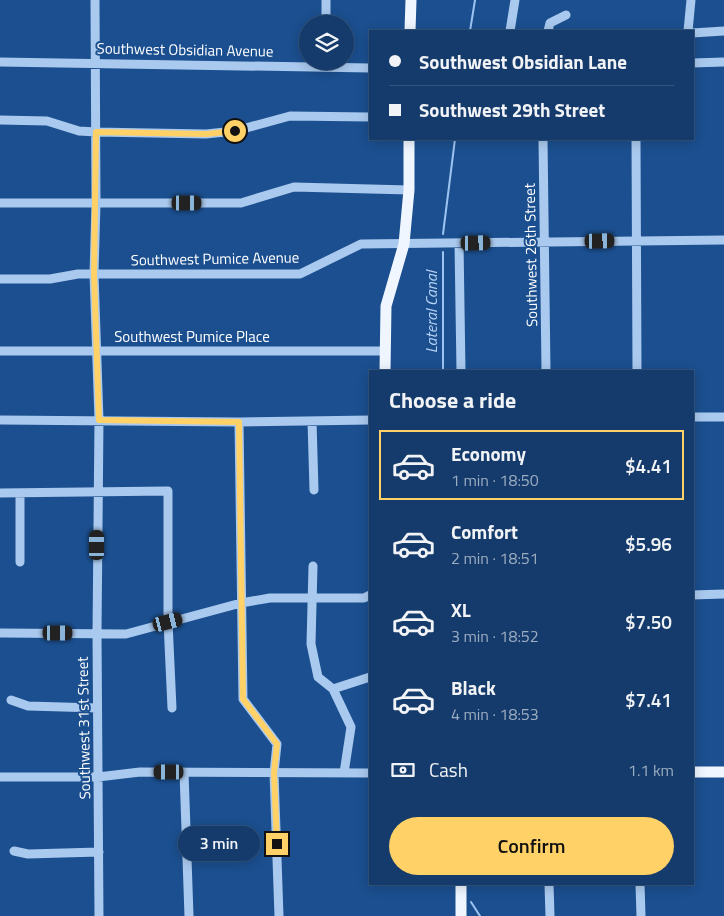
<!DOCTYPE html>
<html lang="en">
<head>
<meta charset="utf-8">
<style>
	:root { --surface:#143b6b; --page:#214673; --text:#f1f3f6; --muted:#9dadc1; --line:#33557e; --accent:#ffd166 }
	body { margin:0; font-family:"Titillium Web",sans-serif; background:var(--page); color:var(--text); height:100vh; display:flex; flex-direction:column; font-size:19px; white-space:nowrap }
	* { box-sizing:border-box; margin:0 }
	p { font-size:16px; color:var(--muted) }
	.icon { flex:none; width:28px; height:28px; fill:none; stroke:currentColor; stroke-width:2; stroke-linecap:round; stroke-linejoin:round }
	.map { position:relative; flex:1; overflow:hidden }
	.details { position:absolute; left:369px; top:370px; width:325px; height:515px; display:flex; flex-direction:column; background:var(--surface); border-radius:0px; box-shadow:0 2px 12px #0003,0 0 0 1px var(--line) }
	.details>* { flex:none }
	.top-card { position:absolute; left:369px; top:30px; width:325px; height:110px; border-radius:0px; box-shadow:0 2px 12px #0003,0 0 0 1px var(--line); display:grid; align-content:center; height:110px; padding:0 20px; background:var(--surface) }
	.tools { position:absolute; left:299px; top:15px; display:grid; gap:10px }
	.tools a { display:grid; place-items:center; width:55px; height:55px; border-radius:50%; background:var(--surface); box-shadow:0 2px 12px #0003,0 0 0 1px var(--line); font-size:25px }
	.end { position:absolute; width:22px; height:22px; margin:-11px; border:6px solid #ffd166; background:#111; box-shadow:0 0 0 2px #111 }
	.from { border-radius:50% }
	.bubble { position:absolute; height:35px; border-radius:18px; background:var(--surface); box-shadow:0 2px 12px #0003,0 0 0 1px var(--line); font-size:16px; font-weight:600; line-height:35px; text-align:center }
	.car { position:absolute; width:15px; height:30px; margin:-15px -8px; border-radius:6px; box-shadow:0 0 4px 1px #0007; background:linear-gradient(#222 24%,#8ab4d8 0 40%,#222 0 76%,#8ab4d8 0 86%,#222 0) }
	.top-card b { display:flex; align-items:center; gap:18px; height:48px; font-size:19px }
	.top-card b+b { border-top:1px solid var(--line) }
	.top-card i { width:12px; height:12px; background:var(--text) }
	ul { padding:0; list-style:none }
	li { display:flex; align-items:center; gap:15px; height:70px; margin:0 10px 8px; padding:0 10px; border:2px solid transparent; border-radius:0px }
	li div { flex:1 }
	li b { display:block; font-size:19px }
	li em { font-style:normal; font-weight:600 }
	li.current { border-color:var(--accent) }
	li>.icon { width:45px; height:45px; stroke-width:1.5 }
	h2 { padding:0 20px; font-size:22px; line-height:60px }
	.pay { display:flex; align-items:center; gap:12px; height:55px; padding:0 20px; font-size:19px }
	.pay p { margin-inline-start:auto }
	.action { display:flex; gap:10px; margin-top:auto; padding:10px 20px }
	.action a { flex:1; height:58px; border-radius:30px; background:var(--accent); color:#111; font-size:20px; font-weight:600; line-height:58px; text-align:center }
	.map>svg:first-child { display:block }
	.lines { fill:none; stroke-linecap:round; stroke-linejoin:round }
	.stream { stroke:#9cc4f0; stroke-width:2 }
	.minor { stroke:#a9c9ee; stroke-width:9 }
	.major { stroke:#f0f6ff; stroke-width:11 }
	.route { stroke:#ffd166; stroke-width:6 }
	.labels { text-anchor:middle; stroke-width:4; stroke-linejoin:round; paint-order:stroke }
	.street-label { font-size:15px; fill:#fff; stroke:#1b4f8f }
	.water-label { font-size:16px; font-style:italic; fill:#b5d3f5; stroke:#1b4f8f }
</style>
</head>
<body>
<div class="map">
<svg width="724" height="916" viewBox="0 0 724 916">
	<rect width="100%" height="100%" fill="#1b4f8f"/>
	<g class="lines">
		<!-- stream -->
		<path class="stream" d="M 470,31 L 475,0
			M 443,234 L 455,139
			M 443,252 L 443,371
			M 448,884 L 450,885
			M 471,902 L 480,916"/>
		<!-- minor -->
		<path class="minor" d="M 95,0 L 96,203 L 94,274 L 99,420 L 97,633 L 99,916
			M 326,24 L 326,0
			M 510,31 L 515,0
			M 548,31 L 550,23 L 566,15
			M 688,31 L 691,0
			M 692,33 L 724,31
			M 0,62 L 370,68
			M 692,63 L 724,62
			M 0,120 L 47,121 L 79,131 L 96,132 L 206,134 L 235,131 L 290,116 L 370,117
			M 543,139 L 546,371
			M 636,139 L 637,371
			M 0,203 L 241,203 L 294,187 L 409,190
			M 459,243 L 461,371
			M 0,279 L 50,279 L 78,274 L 300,274 L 361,244 L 724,240
			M 0,351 L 385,351
			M 692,417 L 724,417
			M 0,420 L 239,422 L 370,420
			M 312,421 L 314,490
			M 239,422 L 243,699 L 277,744 L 274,773 L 279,916
			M 0,493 L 168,491 L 168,622 L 172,708
			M 20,493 L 20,562
			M 313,566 L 311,644 L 318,677 L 333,689 L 351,727 L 344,773
			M 692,595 L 724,594
			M 0,633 L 126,634 L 241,603 L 270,598 L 364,598 L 370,595
			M 333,689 L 370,677
			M 11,700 L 28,706 L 97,708
			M 184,772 L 189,916
			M 0,777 L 98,777 L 140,772 L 370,773
			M 14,851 L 28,854 L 99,852
			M 549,884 L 550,916
			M 640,884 L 641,916"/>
		<!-- major -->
		<path class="major" d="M 410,31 L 411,0
			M 385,371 L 386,306 L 404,244 L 409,190 L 409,139
			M 692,772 L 724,772
			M 461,884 L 461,916"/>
	</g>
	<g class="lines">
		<!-- route -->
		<path class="route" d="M 235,131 L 206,134 L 96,132 L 94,274 L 99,420 L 239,422 L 243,699 L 277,744 L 274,773 L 277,844"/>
	</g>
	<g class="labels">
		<!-- street labels -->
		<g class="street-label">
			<text transform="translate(185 50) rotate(1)" y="5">Southwest Obsidian Avenue</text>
			<text transform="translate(531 255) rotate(-91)" y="5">Southwest 26th Street</text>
			<text transform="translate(215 259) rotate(-1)" y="5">Southwest Pumice Avenue</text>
			<text x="192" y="342">Southwest Pumice Place</text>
			<text transform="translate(84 728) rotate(-91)" y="5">Southwest 31st Street</text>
		</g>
		<!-- water labels -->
		<g class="water-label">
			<text transform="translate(431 312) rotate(-90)" y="6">Lateral Canal</text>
		</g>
	</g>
</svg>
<div class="tools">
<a><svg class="icon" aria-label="layers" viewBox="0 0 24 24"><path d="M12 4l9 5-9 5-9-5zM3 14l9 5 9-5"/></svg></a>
</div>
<i class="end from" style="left:235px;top:131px"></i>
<i class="end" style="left:277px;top:844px"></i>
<div class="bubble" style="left:178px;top:826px;width:82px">3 min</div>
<i class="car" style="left:187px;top:203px;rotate:90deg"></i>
<i class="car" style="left:600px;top:241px;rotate:89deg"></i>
<i class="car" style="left:476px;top:243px;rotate:89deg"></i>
<i class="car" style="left:97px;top:545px;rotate:0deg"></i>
<i class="car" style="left:168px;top:622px;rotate:76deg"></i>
<i class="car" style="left:58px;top:633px;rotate:90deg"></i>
<i class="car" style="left:169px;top:772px;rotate:270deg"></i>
<div class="top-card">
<b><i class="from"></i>Southwest Obsidian Lane</b>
<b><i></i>Southwest 29th Street</b>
</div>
<section class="details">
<h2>Choose a ride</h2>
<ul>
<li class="current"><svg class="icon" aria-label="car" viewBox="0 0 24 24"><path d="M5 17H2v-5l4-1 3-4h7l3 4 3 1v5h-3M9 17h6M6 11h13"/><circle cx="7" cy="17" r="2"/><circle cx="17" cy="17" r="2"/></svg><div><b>Economy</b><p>1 min · 18:50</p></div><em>$4.41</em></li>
<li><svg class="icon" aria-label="car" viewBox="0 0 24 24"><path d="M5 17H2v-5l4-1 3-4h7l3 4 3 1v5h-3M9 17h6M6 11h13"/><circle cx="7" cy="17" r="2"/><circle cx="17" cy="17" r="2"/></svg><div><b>Comfort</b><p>2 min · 18:51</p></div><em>$5.96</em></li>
<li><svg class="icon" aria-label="car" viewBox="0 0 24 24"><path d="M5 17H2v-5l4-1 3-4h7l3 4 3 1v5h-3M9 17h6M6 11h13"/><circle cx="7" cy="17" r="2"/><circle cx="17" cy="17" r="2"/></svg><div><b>XL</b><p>3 min · 18:52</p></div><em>$7.50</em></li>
<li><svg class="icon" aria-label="car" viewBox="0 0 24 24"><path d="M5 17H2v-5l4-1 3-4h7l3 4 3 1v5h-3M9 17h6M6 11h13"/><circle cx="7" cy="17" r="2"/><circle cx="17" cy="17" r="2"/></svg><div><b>Black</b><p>4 min · 18:53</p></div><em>$7.41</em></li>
</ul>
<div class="pay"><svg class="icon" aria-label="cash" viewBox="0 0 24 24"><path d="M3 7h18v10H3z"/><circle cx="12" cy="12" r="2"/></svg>Cash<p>1.1 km</p></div>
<div class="action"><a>Confirm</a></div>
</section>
</div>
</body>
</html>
